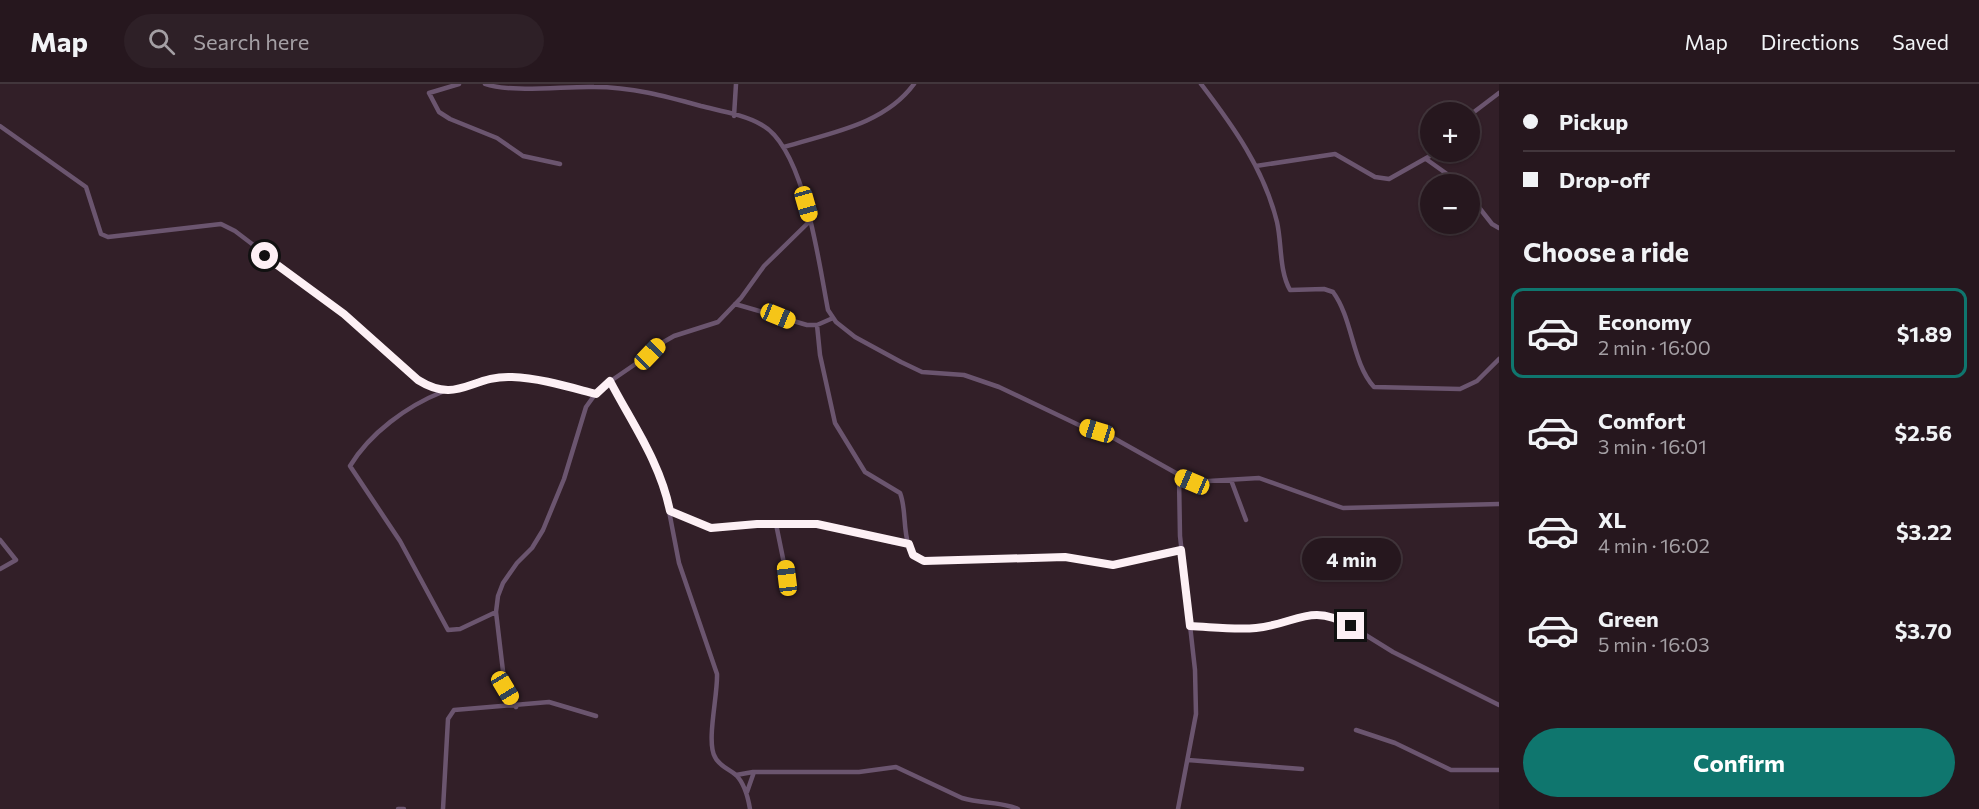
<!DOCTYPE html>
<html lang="en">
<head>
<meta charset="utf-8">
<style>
	:root { --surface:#26171e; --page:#2e2027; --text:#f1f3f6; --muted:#a49fa4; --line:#42363c; --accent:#0f766e }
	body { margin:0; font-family:Commissioner,sans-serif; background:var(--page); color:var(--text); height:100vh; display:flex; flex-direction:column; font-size:22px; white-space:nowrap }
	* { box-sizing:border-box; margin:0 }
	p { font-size:20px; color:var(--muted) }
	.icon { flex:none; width:33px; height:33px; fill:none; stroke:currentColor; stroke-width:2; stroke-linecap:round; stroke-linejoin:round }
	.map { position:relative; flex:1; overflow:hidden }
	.sheet { display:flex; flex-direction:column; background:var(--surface); width:480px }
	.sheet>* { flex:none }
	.top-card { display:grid; align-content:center; height:132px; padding:0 24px; background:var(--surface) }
	.buttons { position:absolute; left:1420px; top:18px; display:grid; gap:12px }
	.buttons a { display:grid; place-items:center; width:60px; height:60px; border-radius:50%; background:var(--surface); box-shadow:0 2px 4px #0004,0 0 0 2px var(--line); font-size:30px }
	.end { position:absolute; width:27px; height:27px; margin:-14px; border:8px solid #fdf0f5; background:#111; box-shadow:0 0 0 3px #111 }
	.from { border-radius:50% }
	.bubble { position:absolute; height:42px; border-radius:21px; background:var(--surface); box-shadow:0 2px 4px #0004,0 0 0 2px var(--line); font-size:20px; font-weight:700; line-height:42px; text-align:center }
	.car { position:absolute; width:18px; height:36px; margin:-18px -9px; border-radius:8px; box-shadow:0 0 4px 2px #0007; background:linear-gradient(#f5c518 24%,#345 0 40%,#f5c518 0 76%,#345 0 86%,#f5c518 0) }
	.top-card b { display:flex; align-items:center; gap:21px; height:57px; font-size:22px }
	.top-card b+b { border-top:2px solid var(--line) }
	.top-card i { width:15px; height:15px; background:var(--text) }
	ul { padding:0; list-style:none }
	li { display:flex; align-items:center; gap:18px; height:90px; margin:0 12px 9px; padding:0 12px; border:3px solid transparent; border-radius:12px }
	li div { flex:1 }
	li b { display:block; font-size:22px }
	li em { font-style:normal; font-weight:700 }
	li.on { border-color:var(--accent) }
	li>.icon { width:54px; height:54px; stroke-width:1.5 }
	h2 { padding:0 24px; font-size:27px; line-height:72px }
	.action { display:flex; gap:12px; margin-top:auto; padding:12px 24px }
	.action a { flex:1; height:69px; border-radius:36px; background:var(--accent); color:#fff; font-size:24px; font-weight:700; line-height:69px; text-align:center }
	header { display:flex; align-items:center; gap:36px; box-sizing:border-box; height:84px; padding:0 30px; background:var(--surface); border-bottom:2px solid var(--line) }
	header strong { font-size:28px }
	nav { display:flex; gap:33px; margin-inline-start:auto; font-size:21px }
	.search { width:420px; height:54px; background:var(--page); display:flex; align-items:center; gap:15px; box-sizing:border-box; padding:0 21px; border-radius:33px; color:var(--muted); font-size:22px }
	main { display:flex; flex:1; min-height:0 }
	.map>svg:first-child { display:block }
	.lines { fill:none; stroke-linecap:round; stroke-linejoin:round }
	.minor { stroke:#6b556f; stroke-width:4.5 }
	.route { stroke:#fdf0f5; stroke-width:8 }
</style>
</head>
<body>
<header>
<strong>Map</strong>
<div class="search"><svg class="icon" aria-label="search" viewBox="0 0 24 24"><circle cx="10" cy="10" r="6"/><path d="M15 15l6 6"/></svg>Search here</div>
<nav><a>Map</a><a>Directions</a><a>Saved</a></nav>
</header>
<main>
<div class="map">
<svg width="1499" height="725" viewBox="0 0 1499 725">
	<rect width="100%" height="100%" fill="#321f28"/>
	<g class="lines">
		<!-- minor -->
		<path class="minor" d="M 459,0 L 429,9 L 439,28 L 450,35 L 497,54 L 523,72 L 560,80
			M 485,0 C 510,9 566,2 594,3 C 632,3 665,12 701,22 C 721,27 745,31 762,41 C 805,65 819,181 828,226 L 836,238 L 855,253 L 901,278 L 922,288 L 964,291 L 999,303 L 1083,343 L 1110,352 L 1192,398 L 1259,394 L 1343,424 L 1499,420
			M 1201,0 C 1233,42 1264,85 1277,138 C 1282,160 1279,186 1290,206 L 1324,205 L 1333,208 C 1353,235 1352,279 1374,303 L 1460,305 L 1477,297 L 1499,275
			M 1470,31 L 1499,9
			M 734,32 L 736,0
			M 0,42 L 86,103 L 101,150 L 108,153 L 221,140 L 235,147 L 344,230 L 419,296 C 458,321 471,291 512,293 C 540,294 569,303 595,310
			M 784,63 C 829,49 884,41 914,0
			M 1426,75 L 1461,100
			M 1256,82 L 1335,70 L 1375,93 L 1389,95 L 1437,68
			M 1470,112 L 1492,140 L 1499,144
			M 735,220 L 807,241 L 817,241 L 833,234
			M 817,241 L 820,271 L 835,339 L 865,388 L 900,409 C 909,430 898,468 924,477 L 1065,473 L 1113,481 L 1181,466
			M 610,297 L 645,356 L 664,401 L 679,479 L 717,590 C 718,611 706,658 715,673 C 719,682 729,685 736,691 C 745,700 748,713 750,725
			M 442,308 C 407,322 370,349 350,382 L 400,457 L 448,546 L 460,545 L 496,528
			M 1231,396 L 1246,436
			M 670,427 L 711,444 L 757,440 L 817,440 L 843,444 L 892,458 L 909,460
			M 776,440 L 787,494
			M 0,456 L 16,476 L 0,485
			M 1190,542 L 1256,544 L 1310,530 L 1325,530 L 1343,537 L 1393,568 L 1499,621
			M 516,623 L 505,604 L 496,528 L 498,512 L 503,499 L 517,479 L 532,464 L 543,446 L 564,395 L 586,323 L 599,305 L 650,270 L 660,260 L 674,252 L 718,238 L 741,214 L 764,182 L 811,136
			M 1356,646 L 1395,659 L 1451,686 L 1499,686
			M 1188,676 L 1302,685
			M 736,691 L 753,688 L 859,688 L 896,683 L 962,714 C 982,720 1000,717 1018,725
			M 747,708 L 754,688
			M 398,725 L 404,725
			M 443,725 L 448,635 L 454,626 L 549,618 L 596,632
			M 1178,725 L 1196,630 L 1195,586 L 1180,452 L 1179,393"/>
	</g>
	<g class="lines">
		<!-- route -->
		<path class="route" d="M 265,172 L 344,230 L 418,296 C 458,321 471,291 512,293 C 540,294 569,303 596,310 L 610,297 C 633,341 660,378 670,427 L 711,444 L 757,440 L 817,440 L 909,460 L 913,471 L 924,477 L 1065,473 L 1113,481 L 1181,466 L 1190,542 C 1212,543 1235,546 1256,544 C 1297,540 1310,518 1351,542"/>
	</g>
</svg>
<div class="buttons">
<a>+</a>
<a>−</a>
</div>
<i class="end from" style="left:265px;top:172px"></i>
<i class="end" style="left:1351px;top:542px"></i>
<div class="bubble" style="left:1302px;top:454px;width:99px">4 min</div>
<i class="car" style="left:806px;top:120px;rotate:164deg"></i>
<i class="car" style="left:778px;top:232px;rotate:112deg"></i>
<i class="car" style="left:650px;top:270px;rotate:44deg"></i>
<i class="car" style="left:1097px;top:347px;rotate:287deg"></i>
<i class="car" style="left:1192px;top:398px;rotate:293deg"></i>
<i class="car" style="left:787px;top:494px;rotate:353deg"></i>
<i class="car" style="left:505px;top:604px;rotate:149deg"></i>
</div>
<section class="sheet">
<div class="top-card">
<b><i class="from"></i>Pickup</b>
<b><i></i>Drop-off</b>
</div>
<h2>Choose a ride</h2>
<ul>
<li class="on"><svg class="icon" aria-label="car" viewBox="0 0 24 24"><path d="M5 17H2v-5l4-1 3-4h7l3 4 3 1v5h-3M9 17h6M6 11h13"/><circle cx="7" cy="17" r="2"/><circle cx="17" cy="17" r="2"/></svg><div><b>Economy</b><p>2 min · 16:00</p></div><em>$1.89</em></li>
<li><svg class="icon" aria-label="car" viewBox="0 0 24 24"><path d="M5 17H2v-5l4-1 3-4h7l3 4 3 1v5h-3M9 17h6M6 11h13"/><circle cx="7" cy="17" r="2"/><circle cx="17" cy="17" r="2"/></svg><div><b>Comfort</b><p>3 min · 16:01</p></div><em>$2.56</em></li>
<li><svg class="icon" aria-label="car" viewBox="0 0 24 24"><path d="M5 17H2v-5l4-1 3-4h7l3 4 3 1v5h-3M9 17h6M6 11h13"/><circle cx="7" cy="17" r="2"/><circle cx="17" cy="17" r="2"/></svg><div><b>XL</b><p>4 min · 16:02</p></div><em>$3.22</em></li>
<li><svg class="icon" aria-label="car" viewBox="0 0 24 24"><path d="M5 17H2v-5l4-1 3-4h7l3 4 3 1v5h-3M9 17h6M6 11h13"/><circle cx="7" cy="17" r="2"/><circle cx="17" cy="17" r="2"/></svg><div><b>Green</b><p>5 min · 16:03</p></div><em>$3.70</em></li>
</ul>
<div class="action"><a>Confirm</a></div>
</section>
</main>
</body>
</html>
